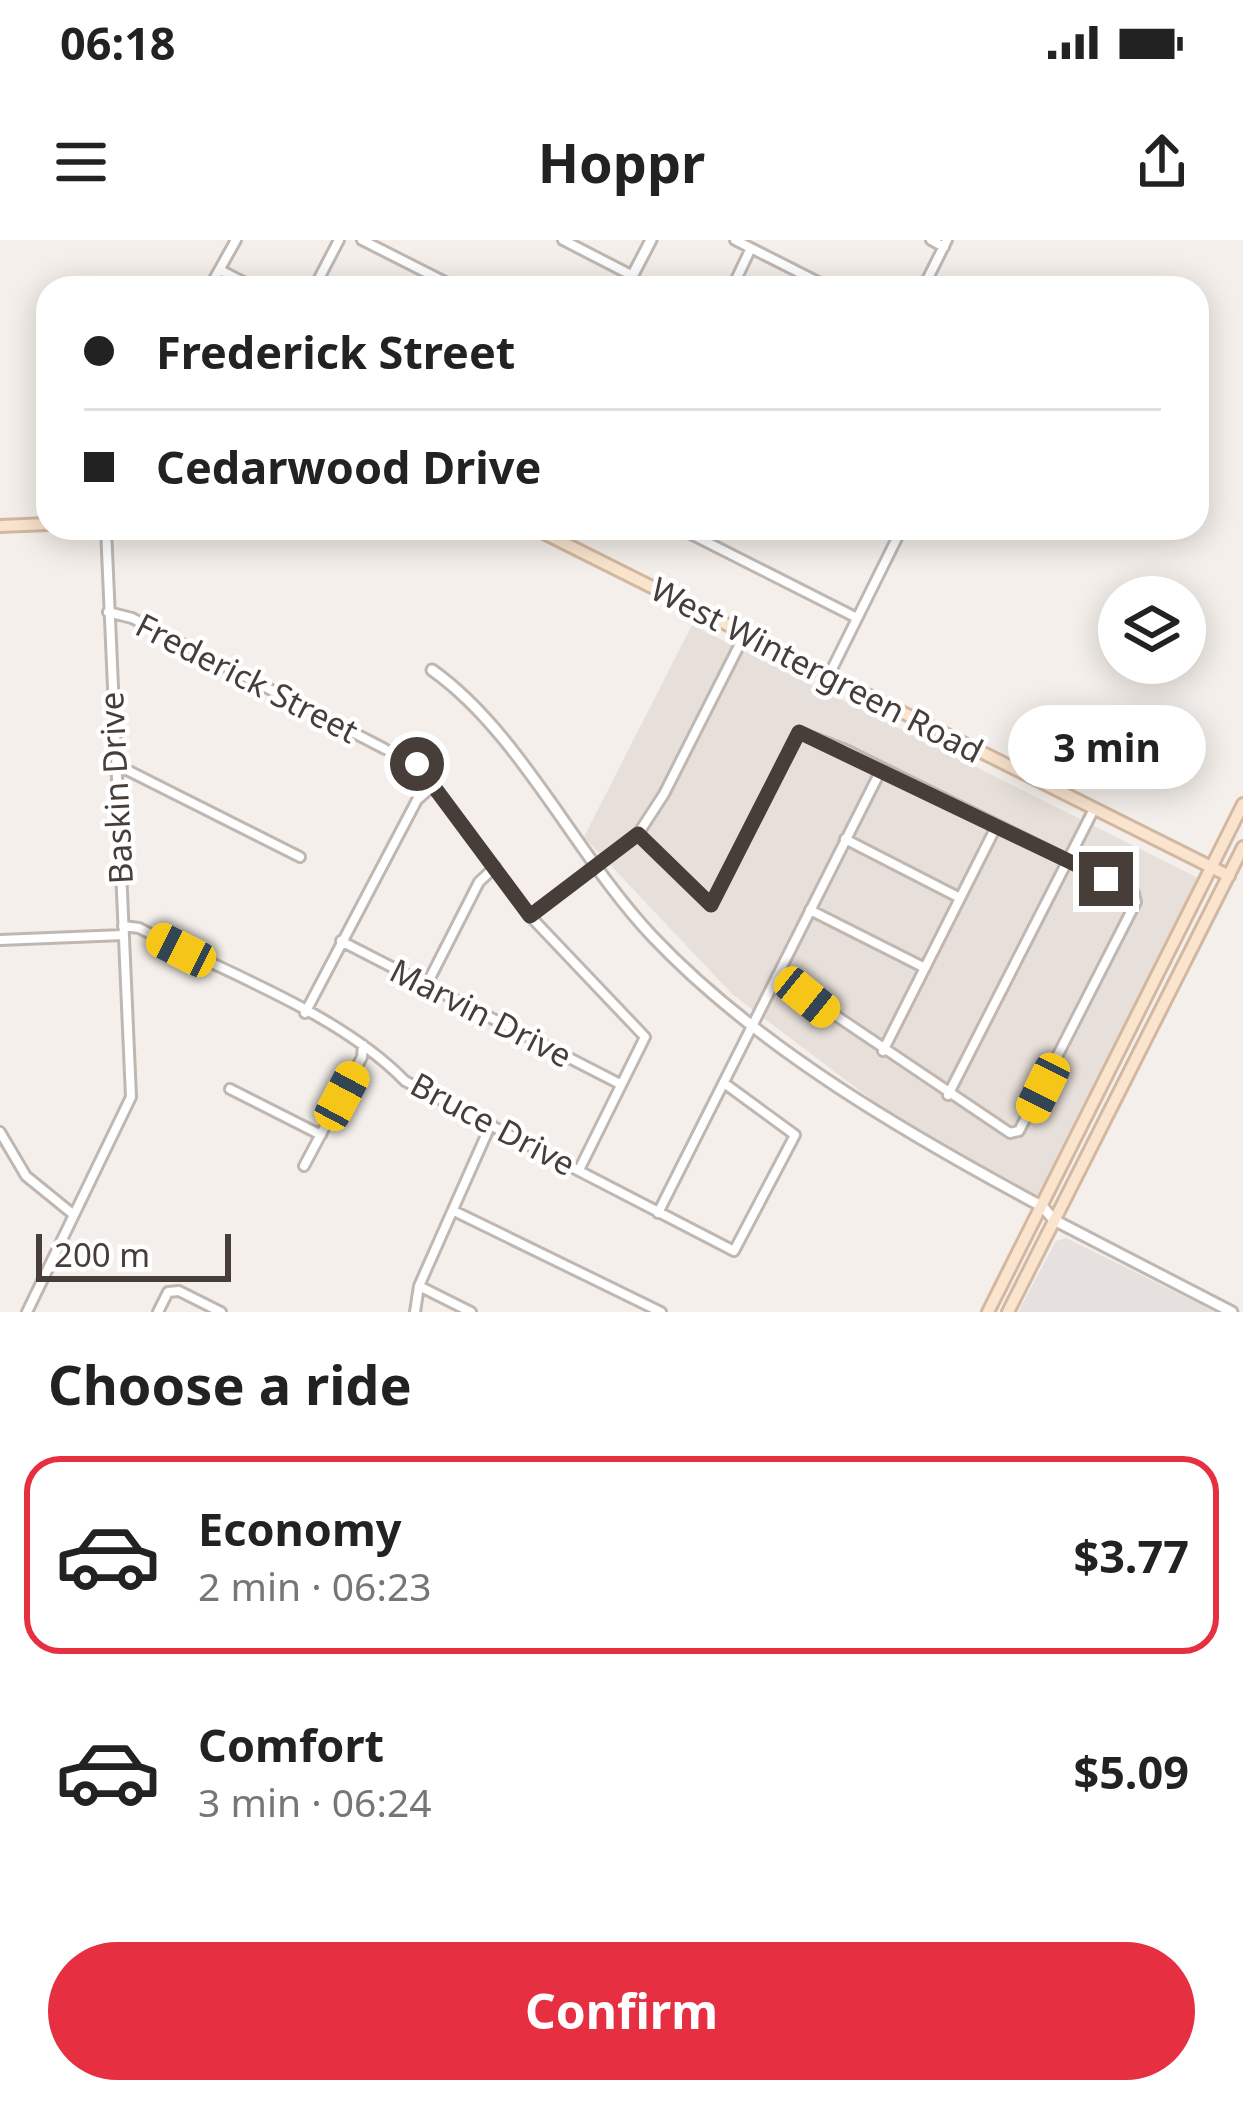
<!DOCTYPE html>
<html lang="en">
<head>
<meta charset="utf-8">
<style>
	:root { --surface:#fff; --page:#f2f2f2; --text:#222; --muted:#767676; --line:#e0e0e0; --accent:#e62f41 }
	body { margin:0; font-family:"Noto Sans",sans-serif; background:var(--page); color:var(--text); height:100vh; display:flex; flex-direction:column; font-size:45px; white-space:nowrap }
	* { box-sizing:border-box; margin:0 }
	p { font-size:39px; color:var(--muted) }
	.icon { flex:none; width:66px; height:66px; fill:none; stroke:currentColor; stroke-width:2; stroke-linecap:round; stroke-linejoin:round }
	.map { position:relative; height:1072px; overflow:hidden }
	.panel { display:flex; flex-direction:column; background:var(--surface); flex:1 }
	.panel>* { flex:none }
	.banner { position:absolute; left:36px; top:36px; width:1173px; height:264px; border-radius:36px; box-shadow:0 6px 30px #0003; display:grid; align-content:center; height:264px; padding:0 48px; background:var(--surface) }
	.fabs { position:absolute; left:1098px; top:336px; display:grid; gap:24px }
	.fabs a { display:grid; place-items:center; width:108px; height:108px; border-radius:50%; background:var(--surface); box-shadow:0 6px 30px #0003; font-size:60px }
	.scale { position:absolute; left:36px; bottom:30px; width:195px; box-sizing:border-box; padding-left:12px; border:6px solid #473e39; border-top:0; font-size:33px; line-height:42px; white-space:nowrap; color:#473e39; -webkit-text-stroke:9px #fff; paint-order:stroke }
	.end { position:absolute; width:54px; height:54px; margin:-27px; border:15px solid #473e39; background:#fff; box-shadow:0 0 0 6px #fff }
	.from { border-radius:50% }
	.bubble { position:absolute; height:84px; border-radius:42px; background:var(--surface); box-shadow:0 6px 30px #0003; font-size:39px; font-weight:700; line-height:84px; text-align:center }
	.car { position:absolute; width:36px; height:72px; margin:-36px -18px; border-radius:15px; box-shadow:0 0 9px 3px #0007; background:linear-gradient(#f5c518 24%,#345 0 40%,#f5c518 0 76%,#345 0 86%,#f5c518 0) }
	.banner b { display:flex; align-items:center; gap:42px; height:114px; font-size:45px }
	.banner b+b { border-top:3px solid var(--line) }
	.banner i { width:30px; height:30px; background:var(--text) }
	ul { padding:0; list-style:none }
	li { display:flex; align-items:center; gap:36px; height:198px; margin:0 24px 18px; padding:0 24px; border:6px solid transparent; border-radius:36px }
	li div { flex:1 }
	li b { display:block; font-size:45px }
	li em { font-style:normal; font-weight:700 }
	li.selected { border-color:var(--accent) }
	li>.icon { width:108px; height:108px; stroke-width:1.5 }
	h2 { padding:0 48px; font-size:54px; line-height:144px }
	.button { display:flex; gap:24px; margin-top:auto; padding:24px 48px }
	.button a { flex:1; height:138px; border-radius:72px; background:var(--accent); color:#fff; font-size:48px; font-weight:700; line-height:138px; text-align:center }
	.status { display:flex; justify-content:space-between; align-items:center; height:84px; padding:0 60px; background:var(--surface); direction:ltr }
	.status svg { height:33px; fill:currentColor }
	header { display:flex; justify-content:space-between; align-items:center; height:156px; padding:0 48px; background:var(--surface); font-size:54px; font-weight:700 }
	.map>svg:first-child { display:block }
	.residential { fill:#e7dfd9 }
	.industrial { fill:#e6e1df }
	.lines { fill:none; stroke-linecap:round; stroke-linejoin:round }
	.minor-casing { stroke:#c1b7b1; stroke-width:14 }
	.tertiary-casing { stroke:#c1b7b1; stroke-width:15 }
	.secondary-casing { stroke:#d2b8a0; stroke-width:16 }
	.minor { stroke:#fff; stroke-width:8 }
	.tertiary { stroke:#fff; stroke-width:9 }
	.secondary { stroke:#fae4ce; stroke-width:10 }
	.route { stroke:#473e39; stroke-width:15 }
	.labels { text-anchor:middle; stroke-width:9; stroke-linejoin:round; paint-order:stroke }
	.street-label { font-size:33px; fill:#473e39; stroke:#fff }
</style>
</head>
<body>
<div class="status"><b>06:18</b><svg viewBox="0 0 49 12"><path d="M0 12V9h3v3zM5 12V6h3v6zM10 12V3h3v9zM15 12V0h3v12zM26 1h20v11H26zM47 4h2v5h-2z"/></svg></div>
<header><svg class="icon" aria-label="menu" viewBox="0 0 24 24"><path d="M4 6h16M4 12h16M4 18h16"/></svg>Hoppr<svg class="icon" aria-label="share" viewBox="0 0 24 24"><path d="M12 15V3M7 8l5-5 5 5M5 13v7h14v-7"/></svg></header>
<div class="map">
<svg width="1243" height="1072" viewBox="0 0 1243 1072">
	<rect width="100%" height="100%" fill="#f4efea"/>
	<!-- residential -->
	<path class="residential" d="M 692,385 L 1198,638 L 1038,959 L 880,866 L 732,754 L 584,597 Z"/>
	<!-- industrial -->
	<path class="industrial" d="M 1066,998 L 1198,1063 L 1215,1072 L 1018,1072 L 1056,1001 Z"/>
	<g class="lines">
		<!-- minor casing -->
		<g class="minor-casing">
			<path id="minor" d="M 362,0 L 457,48
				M 563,0 L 633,36
				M 735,0 L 830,48
				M 931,0 L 944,7
				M 220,30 L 255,48
				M 212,43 L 236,0
				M 314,48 L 339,0
				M 732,48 L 751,8
				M 923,48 L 947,0
				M 679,288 L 857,378
				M 108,372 L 132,378 L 385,509
				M 829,435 L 902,288
				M 390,511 L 417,524 L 530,676 L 645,797 L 580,928
				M 117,525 L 300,617
				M 638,594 L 711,665 L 799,492 L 846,510 L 1134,653 L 1136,662 L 1019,891 L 1010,893 L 777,736
				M 845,599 L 960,658
				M 810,670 L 925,728
				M 530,676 L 638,594 L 664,554 L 745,394
				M 123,686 L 139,688 C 224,732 339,773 405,841 L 734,1011 L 795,895 L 724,843
				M 0,700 L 123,695
				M 341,701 L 620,844
				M 426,746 L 479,642 L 495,627
				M 305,773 L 417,560 L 435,544
				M 883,811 L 997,585
				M 230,849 L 321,895
				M 948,855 L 1094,569
				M 0,892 L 26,936 L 74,975
				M 304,926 L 362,817 L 363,805
				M 454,971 L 661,1072
				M 658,973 L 882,528
				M 419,1046 L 471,1072
				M 27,1072 L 131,857 L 106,288
				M 158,1072 L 168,1052 L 179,1051 L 221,1072
				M 415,1072 L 419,1046 L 491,884"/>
		</g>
		<!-- tertiary casing -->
		<g class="tertiary-casing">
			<path id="tertiary" d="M 626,48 L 651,0
				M 432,430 C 520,492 576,616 653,697 C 758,808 909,895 1043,967 L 1054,980 L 1232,1072"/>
		</g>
		<!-- secondary casing -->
		<g class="secondary-casing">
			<path id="secondary" d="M 0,286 L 48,284
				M 534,288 L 1229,636
				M 988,1072 L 1243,564
				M 1008,1072 L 1243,607"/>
		</g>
		<!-- minor -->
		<use href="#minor" class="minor"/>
		<!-- tertiary -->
		<use href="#tertiary" class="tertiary"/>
		<!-- secondary -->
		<use href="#secondary" class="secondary"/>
	</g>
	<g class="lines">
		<!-- route -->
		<path class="route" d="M 417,524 L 530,676 L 638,594 L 711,665 L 799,492 L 1106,639"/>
	</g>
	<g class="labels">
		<!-- street labels -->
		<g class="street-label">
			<text transform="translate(817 430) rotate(27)" y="12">West Wintergreen Road</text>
			<text transform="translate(247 438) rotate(27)" y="12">Frederick Street</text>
			<text transform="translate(116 548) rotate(-93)" y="12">Baskin Drive</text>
			<text transform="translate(481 773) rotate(27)" y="12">Marvin Drive</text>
			<text transform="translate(493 884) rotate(28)" y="12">Bruce Drive</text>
		</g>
	</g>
</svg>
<div class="fabs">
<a><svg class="icon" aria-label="layers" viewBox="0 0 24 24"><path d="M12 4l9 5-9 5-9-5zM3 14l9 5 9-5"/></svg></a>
</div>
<div class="scale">200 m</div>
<i class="end from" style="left:417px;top:524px"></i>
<i class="end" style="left:1106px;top:639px"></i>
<div class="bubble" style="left:1008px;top:465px;width:198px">3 min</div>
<i class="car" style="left:181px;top:710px;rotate:297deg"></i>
<i class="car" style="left:807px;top:757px;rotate:129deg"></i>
<i class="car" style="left:1043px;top:848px;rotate:206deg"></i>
<i class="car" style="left:342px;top:856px;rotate:28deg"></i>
<div class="banner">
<b><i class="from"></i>Frederick Street</b>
<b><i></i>Cedarwood Drive</b>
</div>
</div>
<section class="panel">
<h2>Choose a ride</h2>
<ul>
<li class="selected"><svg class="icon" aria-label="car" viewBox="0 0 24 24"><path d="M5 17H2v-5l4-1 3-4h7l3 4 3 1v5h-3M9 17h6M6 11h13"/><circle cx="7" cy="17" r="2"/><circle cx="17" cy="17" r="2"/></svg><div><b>Economy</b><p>2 min · 06:23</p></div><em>$3.77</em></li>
<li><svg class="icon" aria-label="car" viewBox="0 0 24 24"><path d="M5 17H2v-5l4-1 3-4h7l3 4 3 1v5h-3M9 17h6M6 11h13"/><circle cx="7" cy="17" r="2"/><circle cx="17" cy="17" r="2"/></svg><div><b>Comfort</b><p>3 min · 06:24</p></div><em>$5.09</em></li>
</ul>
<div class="button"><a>Confirm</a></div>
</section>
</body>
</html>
